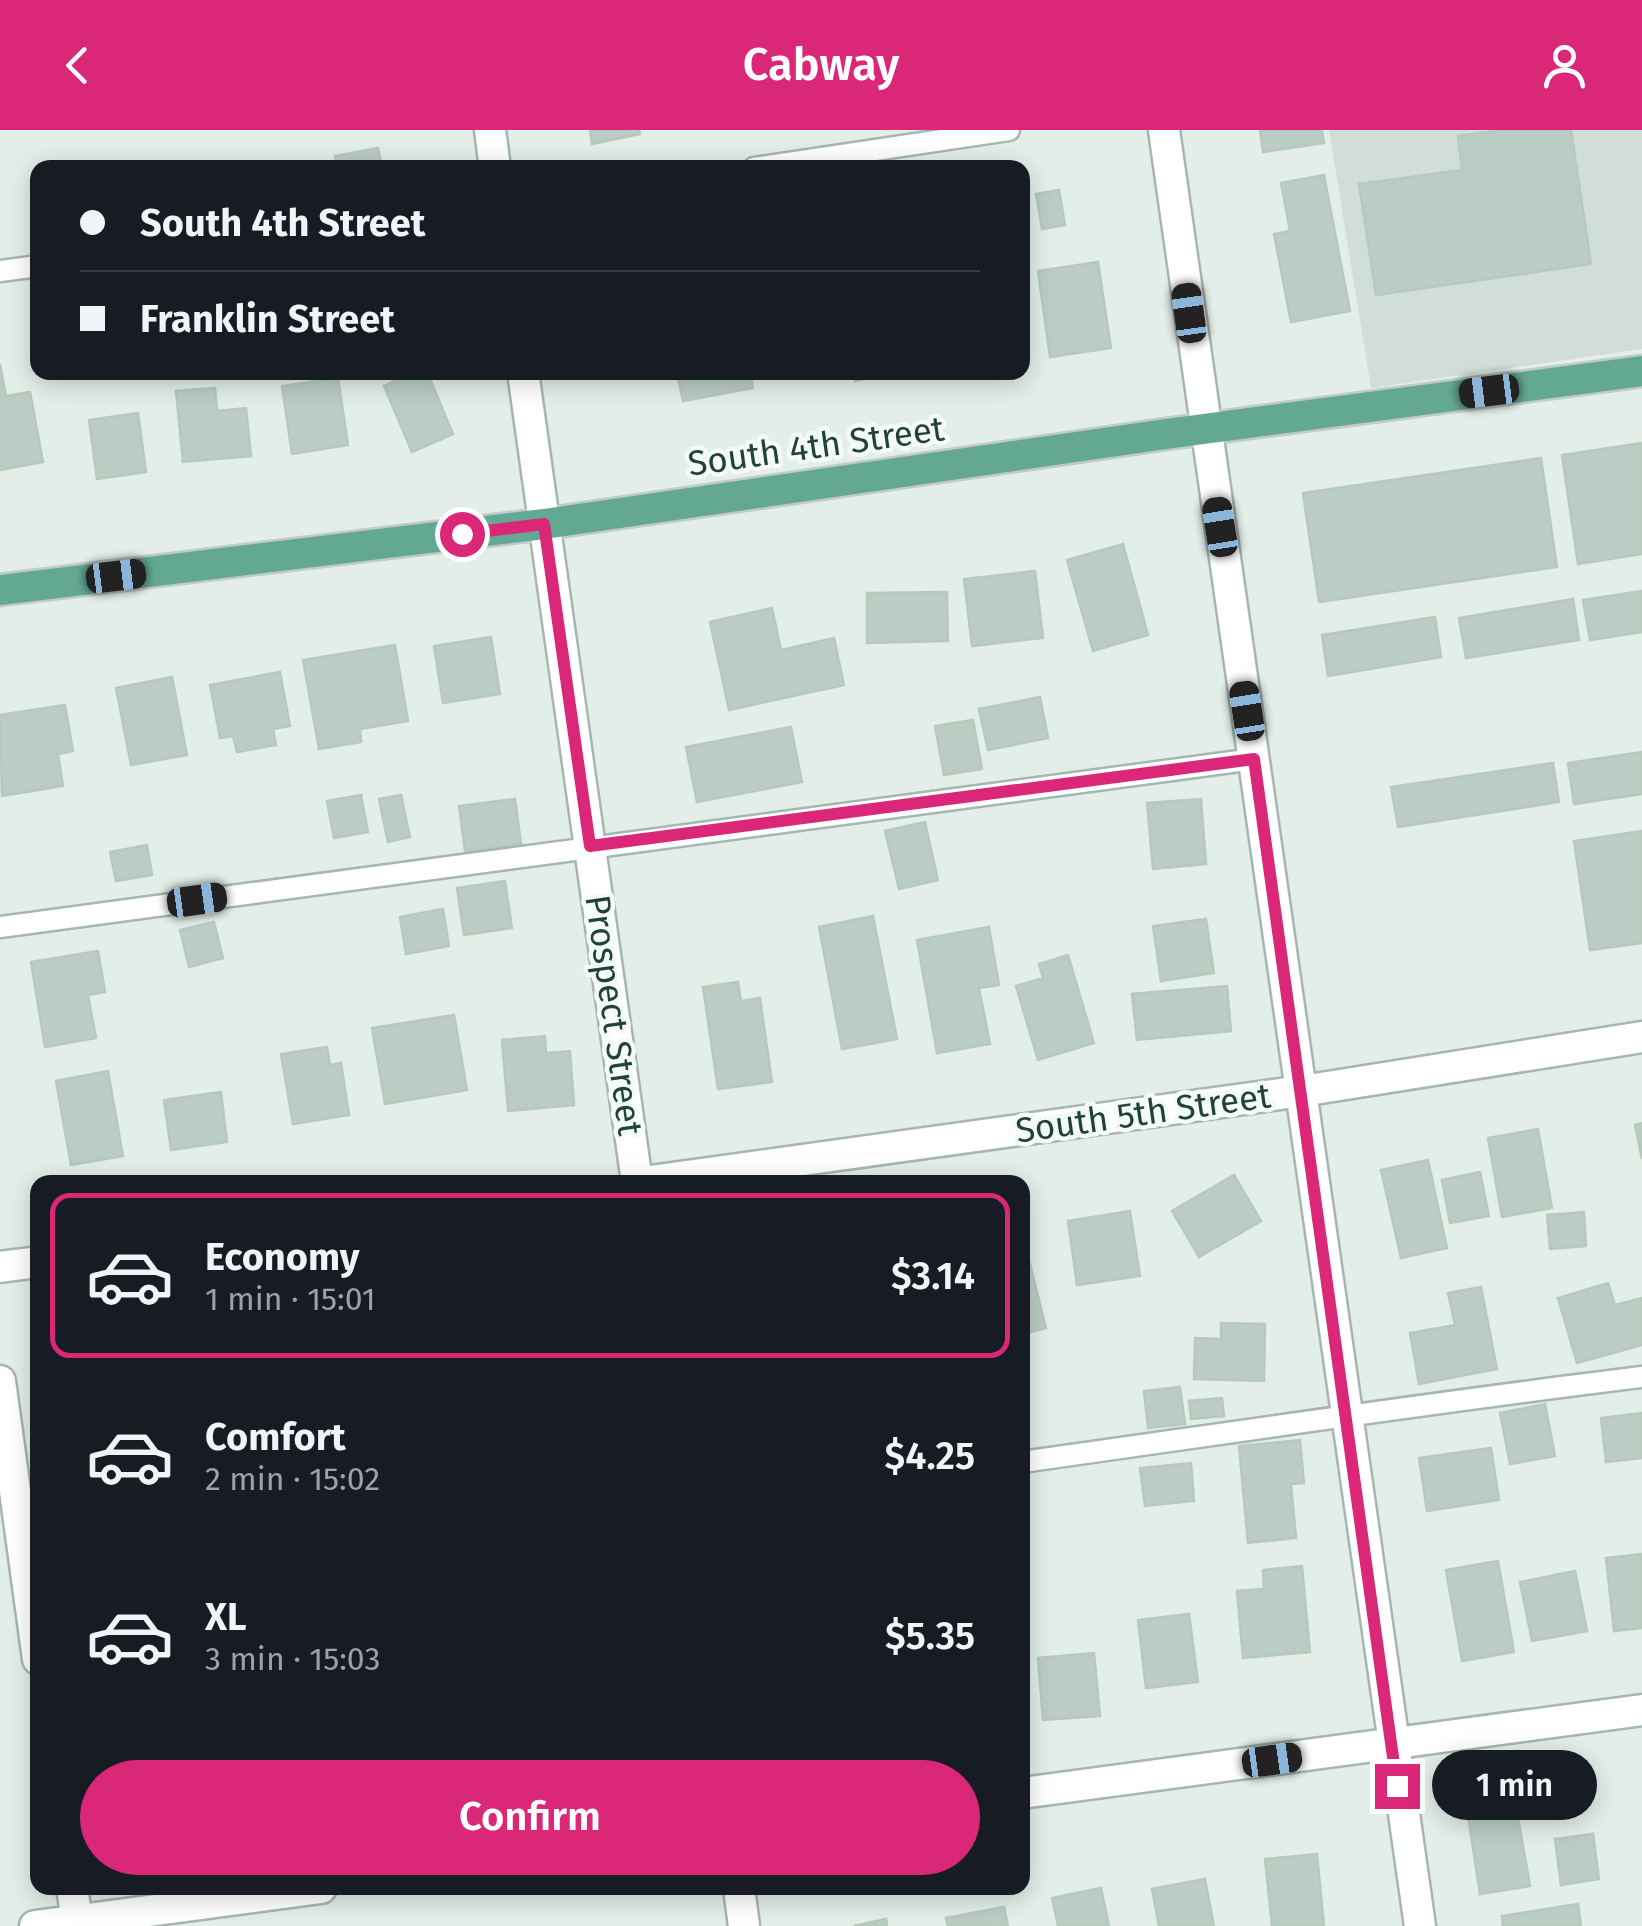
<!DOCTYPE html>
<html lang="en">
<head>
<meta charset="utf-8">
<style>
	:root { --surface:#171b24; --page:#242831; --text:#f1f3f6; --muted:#9ea1a6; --line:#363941; --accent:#db2777 }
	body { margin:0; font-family:"Fira Sans",sans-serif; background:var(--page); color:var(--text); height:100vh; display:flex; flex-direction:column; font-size:38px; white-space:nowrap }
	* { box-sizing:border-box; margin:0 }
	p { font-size:32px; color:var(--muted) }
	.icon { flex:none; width:55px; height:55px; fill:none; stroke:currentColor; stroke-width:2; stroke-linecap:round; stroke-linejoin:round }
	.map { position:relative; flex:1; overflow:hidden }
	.drawer { position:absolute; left:30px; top:1045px; width:1000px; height:720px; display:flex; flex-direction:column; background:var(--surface); border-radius:20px; box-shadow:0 5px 25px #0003 }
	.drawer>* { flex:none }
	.hud { position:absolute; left:30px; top:30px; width:1000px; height:220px; border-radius:20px; box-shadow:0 5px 25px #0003; display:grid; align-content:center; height:220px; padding:0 50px; background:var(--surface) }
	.end { position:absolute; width:45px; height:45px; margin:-22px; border:12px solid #db2777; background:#fff; box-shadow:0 0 0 5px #fff }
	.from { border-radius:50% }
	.bubble { position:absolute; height:70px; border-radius:35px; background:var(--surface); box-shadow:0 5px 25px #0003; font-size:32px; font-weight:600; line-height:70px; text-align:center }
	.car { position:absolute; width:30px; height:60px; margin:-30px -15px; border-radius:12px; box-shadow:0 0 8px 2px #0007; background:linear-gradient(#222 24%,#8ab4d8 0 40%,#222 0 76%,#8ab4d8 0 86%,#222 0) }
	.hud b { display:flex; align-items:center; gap:35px; height:95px; font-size:38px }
	.hud b+b { border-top:2px solid var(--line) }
	.hud i { width:25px; height:25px; background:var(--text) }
	ul { padding:18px 0 0; list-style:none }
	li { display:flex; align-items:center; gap:30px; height:165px; margin:0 20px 15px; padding:0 30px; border:5px solid transparent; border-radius:20px }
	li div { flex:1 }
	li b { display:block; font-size:38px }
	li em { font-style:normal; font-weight:600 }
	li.active { border-color:var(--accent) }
	li>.icon { width:90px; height:90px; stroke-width:1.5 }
	.primary-button { display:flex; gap:20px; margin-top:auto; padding:20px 50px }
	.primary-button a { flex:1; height:115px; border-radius:60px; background:var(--accent); color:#fff; font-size:40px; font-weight:600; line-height:115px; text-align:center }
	header { display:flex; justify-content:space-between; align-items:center; height:130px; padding:0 50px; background:var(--accent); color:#fff; font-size:45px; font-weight:600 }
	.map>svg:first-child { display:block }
	.built { fill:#d1ded8 }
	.building { fill:#bbccc4; stroke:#b5c9bf; stroke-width:2.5 }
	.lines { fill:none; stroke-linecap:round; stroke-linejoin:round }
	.service-casing { stroke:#a5b7b0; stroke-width:25 }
	.minor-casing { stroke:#a5b7b0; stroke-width:35 }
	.primary-casing { stroke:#c1cac7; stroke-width:35 }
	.service { stroke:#fff; stroke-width:20 }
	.minor { stroke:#fff; stroke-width:30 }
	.primary { stroke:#63a893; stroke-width:30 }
	.route { stroke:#db2777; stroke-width:12 }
	.labels { text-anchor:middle; stroke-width:9; stroke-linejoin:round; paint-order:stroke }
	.street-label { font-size:35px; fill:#204237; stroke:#f4faf7 }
</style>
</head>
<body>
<header><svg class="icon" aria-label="back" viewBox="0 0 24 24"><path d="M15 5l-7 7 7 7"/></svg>Cabway<svg class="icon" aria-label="person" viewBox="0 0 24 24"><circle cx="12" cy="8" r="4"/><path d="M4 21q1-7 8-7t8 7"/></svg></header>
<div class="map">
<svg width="1642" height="1796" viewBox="0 0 1642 1796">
	<rect width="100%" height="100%" fill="#e3eee9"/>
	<!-- built -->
	<path class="built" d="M 1329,0 L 1642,0 L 1642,219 L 1371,258 Z"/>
	<!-- building -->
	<path class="building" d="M 590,0 L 639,0 L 640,4 L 592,14 Z
		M 1260,0 L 1322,0 L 1324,13 L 1263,22 Z
		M 1501,0 L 1571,0 L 1591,134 L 1376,165 L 1359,54 L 1462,40 L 1458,6 Z
		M 378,18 L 382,38 L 337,38 L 335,26 Z
		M 1324,45 L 1350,181 L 1291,192 L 1274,104 L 1290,101 L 1281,53 Z
		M 1059,60 L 1065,95 L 1042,99 L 1036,64 Z
		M 1098,132 L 1111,218 L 1050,227 L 1038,141 Z
		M 0,234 L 6,266 L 30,262 L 43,332 L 0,340 Z
		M 415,242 L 427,242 L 453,304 L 412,322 L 384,256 Z
		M 677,242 L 750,242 L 753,258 L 683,271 Z
		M 853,242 L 896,242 L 855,251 Z
		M 338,248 L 348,315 L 292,324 L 282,256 Z
		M 215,258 L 217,281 L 246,278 L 251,326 L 183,332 L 176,261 Z
		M 138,283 L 146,342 L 97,349 L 89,290 Z
		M 1642,313 L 1642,424 L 1578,434 L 1562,325 Z
		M 1541,328 L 1557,437 L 1319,472 L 1303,363 Z
		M 1123,414 L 1148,505 L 1093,521 L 1067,430 Z
		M 1035,441 L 1043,508 L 972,516 L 964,449 Z
		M 1642,461 L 1642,502 L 1590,510 L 1583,470 Z
		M 947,462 L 948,511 L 867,513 L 867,463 Z
		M 1573,469 L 1579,510 L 1466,528 L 1459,488 Z
		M 772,478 L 781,520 L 834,508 L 844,555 L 729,580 L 710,492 Z
		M 1435,487 L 1441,527 L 1328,546 L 1322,505 Z
		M 491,507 L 500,564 L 443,573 L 434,516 Z
		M 395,515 L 408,591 L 360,599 L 361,612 L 319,619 L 303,530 Z
		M 280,542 L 290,596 L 273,599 L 276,615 L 237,622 L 233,606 L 220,608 L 210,555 Z
		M 172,547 L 187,625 L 131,635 L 116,558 Z
		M 1040,567 L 1048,608 L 988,620 L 979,579 Z
		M 65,575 L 73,621 L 58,624 L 63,656 L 2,666 L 0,585 Z
		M 973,590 L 982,639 L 944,645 L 935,596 Z
		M 791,597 L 802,652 L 697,672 L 686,617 Z
		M 1642,622 L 1642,664 L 1574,674 L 1568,633 Z
		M 1553,633 L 1559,672 L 1398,697 L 1391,657 Z
		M 361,665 L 368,702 L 334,708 L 327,671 Z
		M 401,665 L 410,707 L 388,712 L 379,669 Z
		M 515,669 L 521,714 L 465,721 L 459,676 Z
		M 1201,669 L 1206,734 L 1153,739 L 1147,673 Z
		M 925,692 L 938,750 L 899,759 L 885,701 Z
		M 1642,701 L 1642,813 L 1590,820 L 1574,711 Z
		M 147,715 L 152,745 L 116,751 L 110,722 Z
		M 505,751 L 512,798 L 464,805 L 457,758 Z
		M 443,779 L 449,816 L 406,824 L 400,787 Z
		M 873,786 L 897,909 L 842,919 L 819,797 Z
		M 1206,789 L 1214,843 L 1161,851 L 1153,796 Z
		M 214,792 L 223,828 L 189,837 L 180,800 Z
		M 989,797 L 999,855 L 979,858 L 990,914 L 937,923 L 917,810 Z
		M 98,821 L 105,862 L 88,865 L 96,908 L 45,917 L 31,832 Z
		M 1068,825 L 1094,913 L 1038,930 L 1016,856 L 1043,848 L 1039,834 Z
		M 738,852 L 741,871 L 760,868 L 772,952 L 718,959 L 703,857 Z
		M 1227,856 L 1231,901 L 1137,910 L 1132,864 Z
		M 454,885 L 467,960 L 385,974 L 372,898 Z
		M 545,906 L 546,923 L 570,921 L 574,975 L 508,981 L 502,910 Z
		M 327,917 L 330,935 L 341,933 L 349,985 L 293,994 L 281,924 Z
		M 108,941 L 123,1026 L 71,1035 L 56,951 Z
		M 221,962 L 227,1012 L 171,1020 L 164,970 Z
		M 1642,993 L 1642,1029 L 1635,995 Z
		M 1538,999 L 1552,1078 L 1502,1087 L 1488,1008 Z
		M 1428,1030 L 1447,1118 L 1401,1128 L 1381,1040 Z
		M 1480,1042 L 1489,1086 L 1450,1093 L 1442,1050 Z
		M 1234,1045 L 1261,1091 L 1199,1127 L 1172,1081 Z
		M 1130,1081 L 1140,1146 L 1077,1155 L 1068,1091 Z
		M 1584,1082 L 1586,1116 L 1550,1119 L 1547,1085 Z
		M 1022,1102 L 1046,1198 L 1022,1204 Z
		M 1608,1153 L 1615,1175 L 1642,1168 L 1642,1215 L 1577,1233 L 1558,1168 Z
		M 1481,1157 L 1497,1239 L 1419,1254 L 1410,1203 L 1455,1195 L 1448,1163 Z
		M 1221,1193 L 1265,1194 L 1264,1251 L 1194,1249 L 1195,1208 L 1221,1209 Z
		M 1180,1257 L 1185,1294 L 1148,1298 L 1144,1261 Z
		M 1222,1268 L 1224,1286 L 1191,1289 L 1189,1271 Z
		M 1545,1274 L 1555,1326 L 1510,1334 L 1500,1283 Z
		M 1642,1283 L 1642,1328 L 1606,1332 L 1601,1288 Z
		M 1300,1310 L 1304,1353 L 1291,1354 L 1296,1408 L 1248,1413 L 1239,1316 Z
		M 1491,1318 L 1499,1370 L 1427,1381 L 1419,1328 Z
		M 1191,1333 L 1194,1371 L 1145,1376 L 1140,1338 Z
		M 1642,1424 L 1642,1498 L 1614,1501 L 1606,1428 Z
		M 1498,1431 L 1514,1522 L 1462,1531 L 1446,1440 Z
		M 1302,1436 L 1310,1522 L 1243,1528 L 1237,1461 L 1264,1459 L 1263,1440 Z
		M 1575,1441 L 1587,1501 L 1532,1511 L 1520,1452 Z
		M 1189,1484 L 1198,1552 L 1146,1558 L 1138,1490 Z
		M 1094,1523 L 1100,1586 L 1043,1590 L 1038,1528 Z
		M 1513,1659 L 1530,1756 L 1480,1764 L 1467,1679 L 1480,1676 L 1478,1664 Z
		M 1593,1704 L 1599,1749 L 1561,1755 L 1555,1709 Z
		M 1317,1724 L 1324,1796 L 1272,1796 L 1265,1729 Z
		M 1205,1749 L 1214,1796 L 1159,1796 L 1152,1759 Z
		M 1101,1758 L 1109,1796 L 1058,1796 L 1052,1768 Z
		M 1578,1774 L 1581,1796 L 1503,1796 L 1502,1786 Z
		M 1004,1777 L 1008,1796 L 948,1796 L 946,1788 Z
		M 886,1789 L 887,1796 L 854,1796 Z"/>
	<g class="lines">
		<!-- service casing -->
		<g class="service-casing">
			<path id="service" d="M 754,38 L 1009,0
				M 0,141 L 38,136
				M 0,797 L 1254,629
				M 1022,1332 C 1229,1303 1435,1272 1642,1247"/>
		</g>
		<!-- minor casing -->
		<g class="minor-casing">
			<path id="minor" d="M 490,0 L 495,38
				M 1164,0 L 1420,1796
				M 523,242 L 637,1052
				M 643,1052 L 1302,961 L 1642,907
				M 0,1137 L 38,1132
				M 0,1251 L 38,1529
				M 1022,1663 L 1642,1580
				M 72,1758 L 78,1796
				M 739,1758 L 744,1796
				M 35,1796 L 321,1758"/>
		</g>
		<!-- primary casing -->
		<g class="primary-casing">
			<path id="primary" d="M 0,460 L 544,394 L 1166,304 L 1642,241"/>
		</g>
		<!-- service -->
		<use href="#service" class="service"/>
		<!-- minor -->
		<use href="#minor" class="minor"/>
		<!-- primary -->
		<use href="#primary" class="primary"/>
	</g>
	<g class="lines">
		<!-- route -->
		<path class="route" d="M 462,404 L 544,394 L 590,716 L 1254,629 L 1397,1656"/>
	</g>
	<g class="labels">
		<!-- street labels -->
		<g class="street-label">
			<text transform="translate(816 316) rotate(-8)" y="12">South 4th Street</text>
			<text transform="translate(614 885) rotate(82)" y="12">Prospect Street</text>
			<text transform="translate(1143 983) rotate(-8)" y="12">South 5th Street</text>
		</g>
	</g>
</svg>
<i class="end from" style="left:462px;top:404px"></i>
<i class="end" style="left:1397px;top:1656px"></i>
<div class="bubble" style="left:1432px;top:1620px;width:165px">1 min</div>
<i class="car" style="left:1189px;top:183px;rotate:352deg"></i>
<i class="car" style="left:1489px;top:261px;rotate:263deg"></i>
<i class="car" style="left:1220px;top:397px;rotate:351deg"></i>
<i class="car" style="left:116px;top:446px;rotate:83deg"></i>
<i class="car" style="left:1247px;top:581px;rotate:351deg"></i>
<i class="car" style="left:197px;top:770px;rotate:82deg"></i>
<i class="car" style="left:1272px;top:1630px;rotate:82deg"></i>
<div class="hud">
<b><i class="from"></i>South 4th Street</b>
<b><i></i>Franklin Street</b>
</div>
<section class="drawer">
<ul>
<li class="active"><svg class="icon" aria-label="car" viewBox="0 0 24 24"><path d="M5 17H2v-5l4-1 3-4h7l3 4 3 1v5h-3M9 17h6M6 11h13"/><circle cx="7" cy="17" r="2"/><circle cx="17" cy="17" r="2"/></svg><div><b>Economy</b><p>1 min · 15:01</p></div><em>$3.14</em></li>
<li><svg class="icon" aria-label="car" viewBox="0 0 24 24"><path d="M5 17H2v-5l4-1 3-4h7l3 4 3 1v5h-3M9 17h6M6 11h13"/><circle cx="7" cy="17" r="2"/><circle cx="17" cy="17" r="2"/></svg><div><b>Comfort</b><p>2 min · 15:02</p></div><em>$4.25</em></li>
<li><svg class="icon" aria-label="car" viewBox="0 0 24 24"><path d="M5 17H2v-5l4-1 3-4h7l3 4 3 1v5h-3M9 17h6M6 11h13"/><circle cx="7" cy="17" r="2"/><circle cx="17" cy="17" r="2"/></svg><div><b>XL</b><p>3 min · 15:03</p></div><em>$5.35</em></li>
</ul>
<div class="primary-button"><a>Confirm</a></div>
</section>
</div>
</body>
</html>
